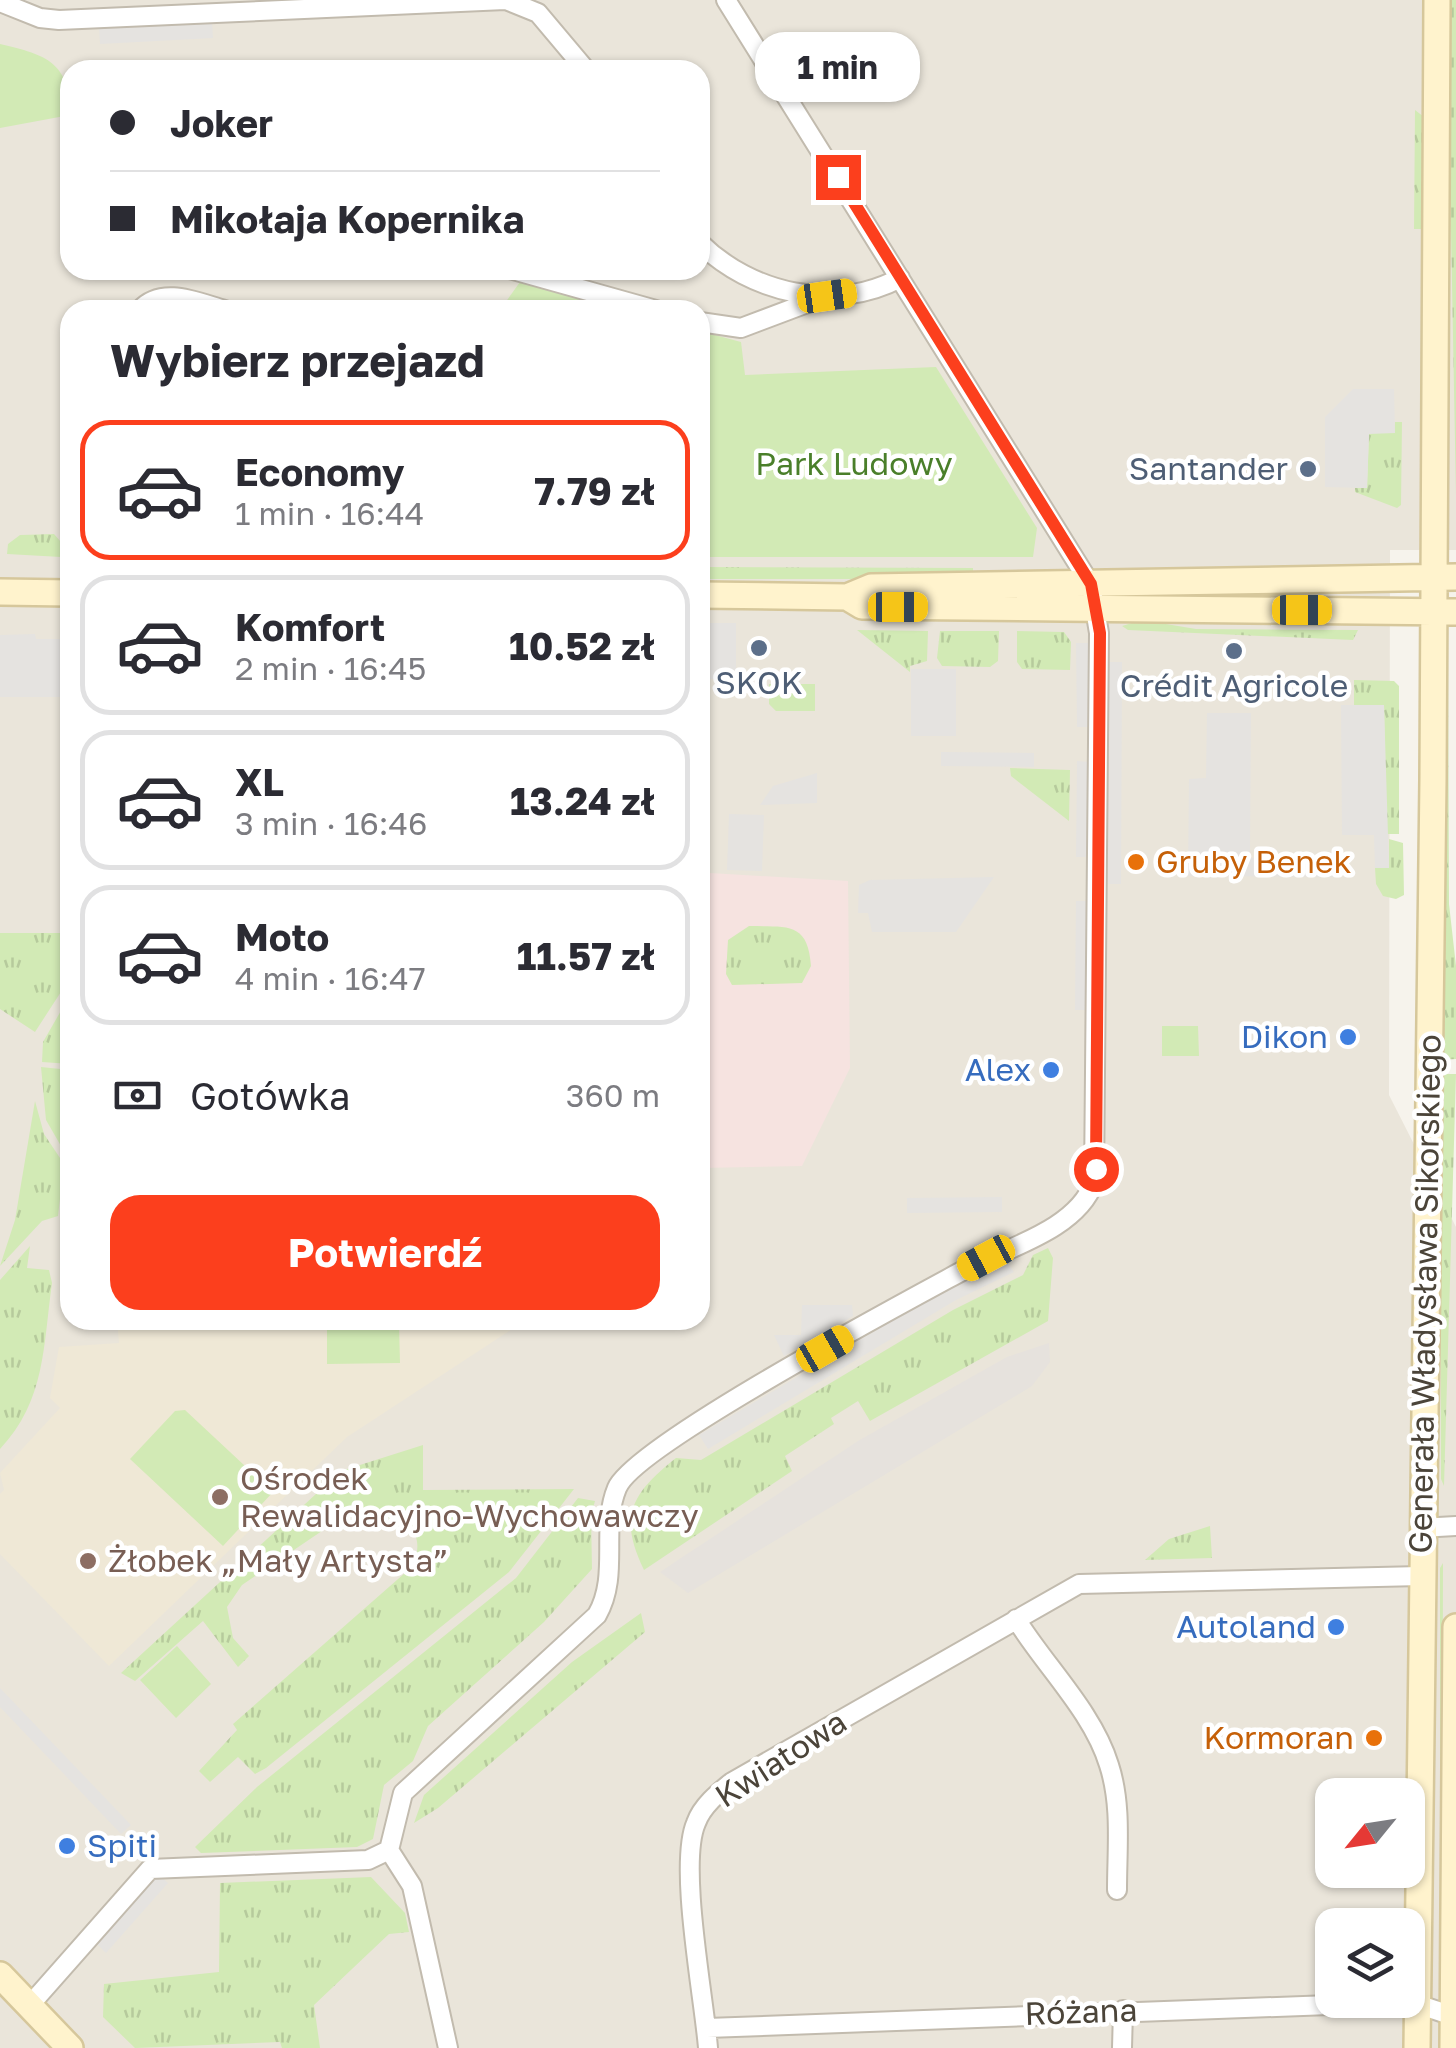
<!DOCTYPE html>
<html lang="pl">
<head>
<meta charset="utf-8">
<style>
	:root { --surface:#fff; --page:#f2f2f3; --text:#2b2b33; --muted:#7c7c81; --line:#e1e1e2; --accent:#fc3f1d }
	body { margin:0; font-family:"Golos Text",sans-serif; background:var(--page); color:var(--text); height:100vh; display:flex; flex-direction:column; font-size:38px; white-space:nowrap }
	* { box-sizing:border-box; margin:0 }
	p { font-size:32px; color:var(--muted) }
	.icon { flex:none; width:55px; height:55px; fill:none; stroke:currentColor; stroke-width:2; stroke-linecap:round; stroke-linejoin:round }
	.map { position:relative; flex:1; overflow:hidden }
	.details { position:absolute; left:60px; top:300px; width:650px; height:1030px; display:flex; flex-direction:column; background:var(--surface); border-radius:30px; box-shadow:0 2px 8px #0004 }
	.details>* { flex:none }
	.banner { position:absolute; left:60px; top:60px; width:650px; height:220px; border-radius:30px; box-shadow:0 2px 8px #0004; display:grid; align-content:center; height:220px; padding:0 50px; background:var(--surface) }
	.needle { width:65px; rotate:240deg }
	.buttons { position:absolute; left:1315px; top:1778px; display:grid; gap:20px }
	.buttons a { display:grid; place-items:center; width:110px; height:110px; border-radius:20px; background:var(--surface); box-shadow:0 2px 8px #0004; font-size:50px }
	.end { position:absolute; width:45px; height:45px; margin:-22px; border:12px solid #fc3f1d; background:#fff; box-shadow:0 0 0 5px #fff }
	.from { border-radius:50% }
	.bubble { position:absolute; height:70px; border-radius:30px; background:var(--surface); box-shadow:0 2px 8px #0004; font-size:32px; font-weight:700; line-height:70px; text-align:center }
	.car { position:absolute; width:30px; height:60px; margin:-30px -15px; border-radius:12px; box-shadow:0 0 8px 2px #0007; background:linear-gradient(#f5c518 24%,#345 0 40%,#f5c518 0 76%,#345 0 86%,#f5c518 0) }
	.banner b { display:flex; align-items:center; gap:35px; height:95px; font-size:38px }
	.banner b+b { border-top:2px solid var(--line) }
	.banner i { width:25px; height:25px; background:var(--text) }
	ul { padding:0; list-style:none }
	li { display:flex; align-items:center; gap:30px; height:140px; margin:0 20px 15px; padding:0 30px; border:5px solid var(--line); border-radius:30px }
	li div { flex:1 }
	li b { display:block; font-size:38px }
	li em { font-style:normal; font-weight:700 }
	li.on { border-color:var(--accent) }
	li>.icon { width:90px; height:90px; stroke-width:1.5 }
	h2 { padding:0 50px; font-size:45px; line-height:120px }
	.pay { display:flex; align-items:center; gap:25px; height:110px; padding:0 50px; font-size:38px }
	.pay p { margin-inline-start:auto }
	.primary-button { display:flex; gap:20px; margin-top:auto; padding:20px 50px }
	.primary-button a { flex:1; height:115px; border-radius:30px; background:var(--accent); color:#fff; font-size:40px; font-weight:700; line-height:115px; text-align:center }
	.map>svg:first-child { display:block }
	.residential { fill:#eae5da; fill-rule:evenodd }
	.industrial { fill:#e6e2dd }
	.education { fill:#efe8d6 }
	.medical { fill:#f6e3e0 }
	.grass { fill:url(#grass-tufts) }
	.green { fill:#d2eab5 }
	.parking { fill:#e5e3e0 }
	.lines { fill:none; stroke-linecap:round; stroke-linejoin:round }
	.minor-casing { stroke:#c2bbae; stroke-width:22 }
	.secondary-casing { stroke:#d6c79b; stroke-width:30 }
	.minor { stroke:#fff; stroke-width:18 }
	.secondary { stroke:#fff3cd; stroke-width:25 }
	.route { stroke:#fc3f1d; stroke-width:12 }
	.service-dot { fill:#5c6f8a; stroke:#fff; stroke-width:4 }
	.food-dot { fill:#e8710a; stroke:#fff; stroke-width:4 }
	.shop-dot { fill:#3f7fe0; stroke:#fff; stroke-width:4 }
	.education-dot { fill:#8d6e63; stroke:#fff; stroke-width:4 }
	.labels { text-anchor:middle; stroke-width:9; stroke-linejoin:round; paint-order:stroke }
	.park-label { font-size:32px; fill:#4a7f2a; stroke:#fff }
	.service-label { font-size:32px; fill:#4e5e75; stroke:#fff }
	.food-label { font-size:32px; fill:#c56008; stroke:#fff; text-anchor:start }
	.shop-label { font-size:32px; fill:#366cbe; stroke:#fff; text-anchor:end }
	.street-label { font-size:32px; fill:#4b4439; stroke:#fff }
	.education-label { font-size:32px; fill:#785e54; stroke:#fff; text-anchor:start }
</style>
</head>
<body>
<div class="map">
<svg width="1456" height="2048" viewBox="0 0 1456 2048">
	<defs>
		<pattern id="grass-tufts" width="24" height="20" patternUnits="userSpaceOnUse" patternTransform="scale(2.5)"><rect width="24" height="20" fill="#d2eab5"/><path d="M3 7l-1-3M5 7V3M7 7l1-3M15 17l-1-3M17 17v-4M19 17l1-3" fill="none" stroke="#b6ca9c"/></pattern>
	</defs>
	<rect width="100%" height="100%" fill="#f6f3ec"/>
	<!-- residential -->
	<path class="residential" d="M 0,0 L 1456,0 L 1456,550 L 1390,550 L 1389,1095 L 1456,1227 L 1456,2048 L 0,2048 ZM 70,70 L 700,70 L 700,270 L 70,270 ZM 70,310 L 700,310 L 700,1320 L 70,1320 ZM 1332,1795 L 1408,1795 L 1408,1870 L 1332,1870 ZM 1332,1925 L 1408,1925 L 1408,2000 L 1332,2000 Z"/>
	<!-- industrial -->
	<path class="industrial" d="M 1049,1343 L 1050,1362 L 1032,1386 L 688,1593 L 660,1572 L 858,1441 L 1007,1357 Z"/>
	<!-- education -->
	<path class="education" d="M 117,1320 L 526,1320 L 347,1437 L 109,1666 L 0,1554 L 0,1494 L 4,1490 L 0,1473 L 60,1408 L 50,1398 L 59,1347 L 119,1343 Z"/>
	<!-- medical -->
	<path class="medical" d="M 700,868 L 710,873 L 848,881 L 850,1068 L 802,1166 L 700,1168 Z"/>
	<!-- grass -->
	<path class="grass" d="M 1452,0 L 1456,0 L 1456,496 L 1447,17 Z
		M 1415,110 L 1424,117 L 1423,229 L 1414,229 Z
		M 1395,422 L 1402,422 L 1401,505 L 1397,508 L 1355,492 L 1355,488 L 1367,488 L 1369,433 L 1394,433 Z
		M 54,534 L 61,542 L 61,557 L 7,554 L 8,544 L 20,535 Z
		M 700,567 L 973,568 L 973,579 L 700,579 Z
		M 1142,620 L 1196,629 L 1358,630 L 1353,640 L 1128,630 L 1122,626 Z
		M 857,630 L 928,631 L 927,661 L 910,666 L 910,672 Z
		M 940,631 L 999,631 L 998,661 L 990,667 L 942,666 L 937,658 Z
		M 1017,631 L 1064,632 L 1071,642 L 1070,670 L 1022,669 L 1017,662 Z
		M 1448,636 L 1449,904 L 1456,966 L 1456,1059 L 1440,1060 Z
		M 1354,680 L 1394,681 L 1399,686 L 1399,834 L 1386,834 L 1384,705 L 1354,705 Z
		M 1010,768 L 1070,770 L 1069,821 L 1011,776 Z
		M 1389,839 L 1403,843 L 1404,895 L 1396,899 L 1383,896 L 1376,884 L 1375,868 L 1389,868 Z
		M 749,926 C 787,927 808,921 811,966 L 802,983 L 732,985 L 726,974 L 728,940 Z
		M 0,933 L 70,933 L 70,978 L 35,1032 L 0,1009 Z
		M 70,995 L 70,1064 L 42,1062 L 43,1042 Z
		M 41,1067 L 70,1070 L 65,1153 L 46,1120 Z
		M 1440,1074 L 1456,1074 L 1444,1486 L 1441,1479 Z
		M 35,1101 L 44,1134 L 64,1164 L 58,1216 L 42,1221 L 0,1266 L 15,1220 Z
		M 30,1246 L 27,1268 L 49,1270 L 52,1283 C 43,1346 46,1400 0,1449 L 0,1280 Z
		M 1048,1248 L 1053,1258 L 1048,1321 L 870,1421 L 858,1401 L 831,1418 L 834,1424 L 785,1456 L 792,1471 L 644,1570 C 618,1516 631,1494 676,1458 L 701,1460 L 953,1310 L 1023,1275 L 1033,1255 Z
		M 423,1445 L 423,1490 L 574,1489 L 509,1572 L 266,1768 L 255,1774 L 238,1757 L 210,1782 L 199,1771 L 237,1730 L 233,1724 L 414,1565 C 419,1546 420,1537 406,1522 L 395,1522 L 377,1510 L 350,1512 L 242,1585 L 227,1607 L 233,1638 L 249,1656 L 238,1667 L 203,1621 L 135,1681 L 121,1673 L 341,1471 Z
		M 578,1498 L 595,1501 L 591,1515 L 592,1569 L 544,1622 L 428,1726 L 413,1761 L 384,1785 L 373,1839 L 357,1847 L 201,1853 L 195,1847 L 257,1787 L 516,1578 Z
		M 1210,1526 L 1212,1558 L 1145,1560 L 1169,1539 Z
		M 1443,1563 L 1442,1972 L 1440,1974 L 1440,1568 Z
		M 641,1613 L 645,1632 L 438,1808 L 414,1823 L 424,1795 L 572,1662 Z
		M 371,1877 L 405,1913 L 409,1932 L 389,1934 L 314,2005 L 320,2048 L 282,2048 L 280,2042 L 135,2048 L 103,2017 L 104,1984 L 219,1972 L 220,1883 Z"/>
	<!-- green -->
	<path class="green" d="M 0,44 C 47,55 70,62 70,115 L 0,128 Z
		M 520,282 L 623,310 L 500,310 Z
		M 700,331 L 741,342 L 745,375 L 936,367 L 1037,528 L 1033,557 L 700,557 Z
		M 769,684 L 815,684 L 815,711 L 776,711 L 769,704 Z
		M 1162,1026 L 1198,1026 L 1199,1056 L 1162,1056 Z
		M 399,1323 L 400,1363 L 327,1364 L 327,1324 Z
		M 185,1410 L 273,1492 L 223,1546 L 130,1459 L 175,1411 Z
		M 177,1646 L 211,1684 L 176,1718 L 140,1680 Z"/>
	<!-- parking -->
	<path class="parking" d="M 212,22 L 213,38 L 100,44 L 99,28 Z
		M 1353,389 L 1394,389 L 1395,433 L 1369,434 L 1367,488 L 1325,487 L 1325,417 Z
		M 702,623 L 736,623 L 736,679 L 701,679 Z
		M 35,634 L 36,639 L 70,639 L 70,697 L 0,697 L 0,635 Z
		M 1076,643 L 1090,643 L 1091,727 L 1077,727 Z
		M 1108,662 L 1122,662 L 1121,884 L 1108,884 Z
		M 911,669 L 956,669 L 956,736 L 911,736 Z
		M 1341,705 L 1384,705 L 1389,868 L 1375,868 L 1374,835 L 1342,835 Z
		M 1207,713 L 1251,713 L 1250,858 L 1337,860 L 1337,877 L 1188,876 L 1189,779 L 1206,778 Z
		M 941,752 L 1034,753 L 1034,767 L 941,766 Z
		M 1077,761 L 1090,762 L 1089,857 L 1076,857 Z
		M 817,773 L 817,803 L 760,805 L 773,786 Z
		M 729,814 L 764,815 L 762,871 L 727,870 Z
		M 994,877 L 956,932 L 872,932 L 868,913 L 858,913 L 859,885 L 870,880 Z
		M 1076,901 L 1089,901 L 1088,1010 L 1075,1010 Z
		M 1002,1197 L 1002,1212 L 907,1213 L 907,1198 Z
		M 1005,1260 L 1014,1272 L 956,1300 L 708,1449 L 699,1435 L 953,1285 Z
		M 802,1305 L 852,1305 L 853,1316 L 784,1356 L 774,1335 L 801,1335 Z
		M 0,1688 L 131,1825 L 121,1834 L 0,1707 Z
		M 159,1875 L 168,1883 L 106,1953 L 97,1944 Z"/>
	<g class="lines">
		<!-- minor casing -->
		<g class="minor-casing">
			<path id="minor" d="M 506,0 L 538,13 L 586,70
				M 0,2 L 40,18 L 59,20 L 505,0
				M 700,243 C 750,293 835,313 900,278
				M 513,270 L 656,310
				M 140,310 C 162,285 199,303 225,310
				M 700,322 L 741,328 L 826,296
				M 1420,1528 L 1456,1526
				M 1016,1619 C 1045,1666 1093,1712 1109,1765 C 1122,1805 1117,1848 1117,1890
				M 389,1850 L 412,1886 L 448,2048
				M 29,2006 L 150,1869 L 368,1860 L 389,1850 L 403,1793 L 597,1615 C 620,1575 600,1529 617,1488 C 634,1446 909,1300 964,1270 C 1006,1248 1077,1230 1094,1182 L 1099,633 L 1091,585 L 726,0
				M 707,2028 L 1383,2003 L 1417,2004 L 1456,2017
				M 708,2048 C 704,1997 678,1865 696,1823 C 702,1806 718,1793 732,1782 L 1079,1584 L 1421,1576
				M 1122,2048 L 1123,2010"/>
		</g>
		<!-- secondary casing -->
		<g class="secondary-casing">
			<path id="secondary" d="M 0,592 L 70,593
				M 700,595 L 847,597 L 871,587 L 1456,577
				M 847,597 L 862,606 L 1456,612
				M 0,1975 L 70,2048
				M 1417,2048 L 1433,780 L 1437,0
				M 1453,2048 L 1456,1627"/>
		</g>
		<!-- minor -->
		<use href="#minor" class="minor"/>
		<!-- secondary -->
		<use href="#secondary" class="secondary"/>
	</g>
	<g class="lines">
		<!-- route -->
		<path class="route" d="M 838,177 L 1091,584 L 1100,633 L 1096,1169"/>
	</g>
	<!-- markers -->
	<g class="service-dot">
		<circle cx="1308" cy="469" r="10"/>
		<circle cx="759" cy="648" r="10"/>
		<circle cx="1234" cy="651" r="10"/>
	</g>
	<g class="food-dot">
		<circle cx="1136" cy="862" r="10"/>
		<circle cx="1374" cy="1738" r="10"/>
	</g>
	<g class="shop-dot">
		<circle cx="1348" cy="1037" r="10"/>
		<circle cx="1051" cy="1070" r="10"/>
		<circle cx="1336" cy="1627" r="10"/>
		<circle cx="67" cy="1846" r="10"/>
	</g>
	<g class="education-dot">
		<circle cx="220" cy="1497" r="10"/>
		<circle cx="88" cy="1561" r="10"/>
	</g>
	<g class="labels">
		<!-- park labels -->
		<g class="park-label">
			<text x="854" y="475">Park Ludowy</text>
		</g>
		<!-- service labels -->
		<g class="service-label">
			<text x="1288" y="480" text-anchor="end">Santander</text>
			<text x="759" y="694">SKOK</text>
			<text x="1234" y="697">Crédit Agricole</text>
		</g>
		<!-- food labels -->
		<g class="food-label">
			<text x="1156" y="873">Gruby Benek</text>
			<text x="1354" y="1749" text-anchor="end">Kormoran</text>
		</g>
		<!-- shop labels -->
		<g class="shop-label">
			<text x="1328" y="1048">Dikon</text>
			<text x="1031" y="1081">Alex</text>
			<text x="1316" y="1638">Autoland</text>
			<text x="87" y="1857" text-anchor="start">Spiti</text>
		</g>
		<!-- street labels -->
		<g class="street-label">
			<text transform="translate(1425 1294) rotate(-89)" y="11">Generała Władysława Sikorskiego</text>
			<text transform="translate(781 1759) rotate(-33)" y="11">Kwiatowa</text>
			<text transform="translate(1081 2012) rotate(-2)" y="11">Różana</text>
		</g>
		<!-- education labels -->
		<g class="education-label">
			<text x="240" y="1490">Ośrodek<tspan x="240" dy="37">Rewalidacyjno-Wychowawczy</tspan></text>
			<text x="108" y="1572">Żłobek „Mały Artysta”</text>
		</g>
	</g>
</svg>
<div class="buttons">
<a><svg class="needle" viewBox="-14 -14 28 28"><path d="M0-13l5 13h-10z" fill="#e53935"/><path d="M0 13l5-13h-10z" fill="#7c7c81"/></svg></a>
<a><svg class="icon" aria-label="layers" viewBox="0 0 24 24"><path d="M12 4l9 5-9 5-9-5zM3 14l9 5 9-5"/></svg></a>
</div>
<i class="end from" style="left:1096px;top:1169px"></i>
<i class="end" style="left:838px;top:177px"></i>
<div class="bubble" style="left:755px;top:32px;width:165px">1 min</div>
<i class="car" style="left:827px;top:296px;rotate:82deg"></i>
<i class="car" style="left:898px;top:607px;rotate:90deg"></i>
<i class="car" style="left:1302px;top:610px;rotate:90deg"></i>
<i class="car" style="left:986px;top:1258px;rotate:242deg"></i>
<i class="car" style="left:825px;top:1349px;rotate:60deg"></i>
<div class="banner">
<b><i class="from"></i>Joker</b>
<b><i></i>Mikołaja Kopernika</b>
</div>
<section class="details">
<h2>Wybierz przejazd</h2>
<ul>
<li class="on"><svg class="icon" aria-label="car" viewBox="0 0 24 24"><path d="M5 17H2v-5l4-1 3-4h7l3 4 3 1v5h-3M9 17h6M6 11h13"/><circle cx="7" cy="17" r="2"/><circle cx="17" cy="17" r="2"/></svg><div><b>Economy</b><p>1 min · 16:44</p></div><em>7.79 zł</em></li>
<li><svg class="icon" aria-label="car" viewBox="0 0 24 24"><path d="M5 17H2v-5l4-1 3-4h7l3 4 3 1v5h-3M9 17h6M6 11h13"/><circle cx="7" cy="17" r="2"/><circle cx="17" cy="17" r="2"/></svg><div><b>Komfort</b><p>2 min · 16:45</p></div><em>10.52 zł</em></li>
<li><svg class="icon" aria-label="car" viewBox="0 0 24 24"><path d="M5 17H2v-5l4-1 3-4h7l3 4 3 1v5h-3M9 17h6M6 11h13"/><circle cx="7" cy="17" r="2"/><circle cx="17" cy="17" r="2"/></svg><div><b>XL</b><p>3 min · 16:46</p></div><em>13.24 zł</em></li>
<li><svg class="icon" aria-label="car" viewBox="0 0 24 24"><path d="M5 17H2v-5l4-1 3-4h7l3 4 3 1v5h-3M9 17h6M6 11h13"/><circle cx="7" cy="17" r="2"/><circle cx="17" cy="17" r="2"/></svg><div><b>Moto</b><p>4 min · 16:47</p></div><em>11.57 zł</em></li>
</ul>
<div class="pay"><svg class="icon" aria-label="cash" viewBox="0 0 24 24"><path d="M3 7h18v10H3z"/><circle cx="12" cy="12" r="2"/></svg>Gotówka<p>360 m</p></div>
<div class="primary-button"><a>Potwierdź</a></div>
</section>
</div>
</body>
</html>
